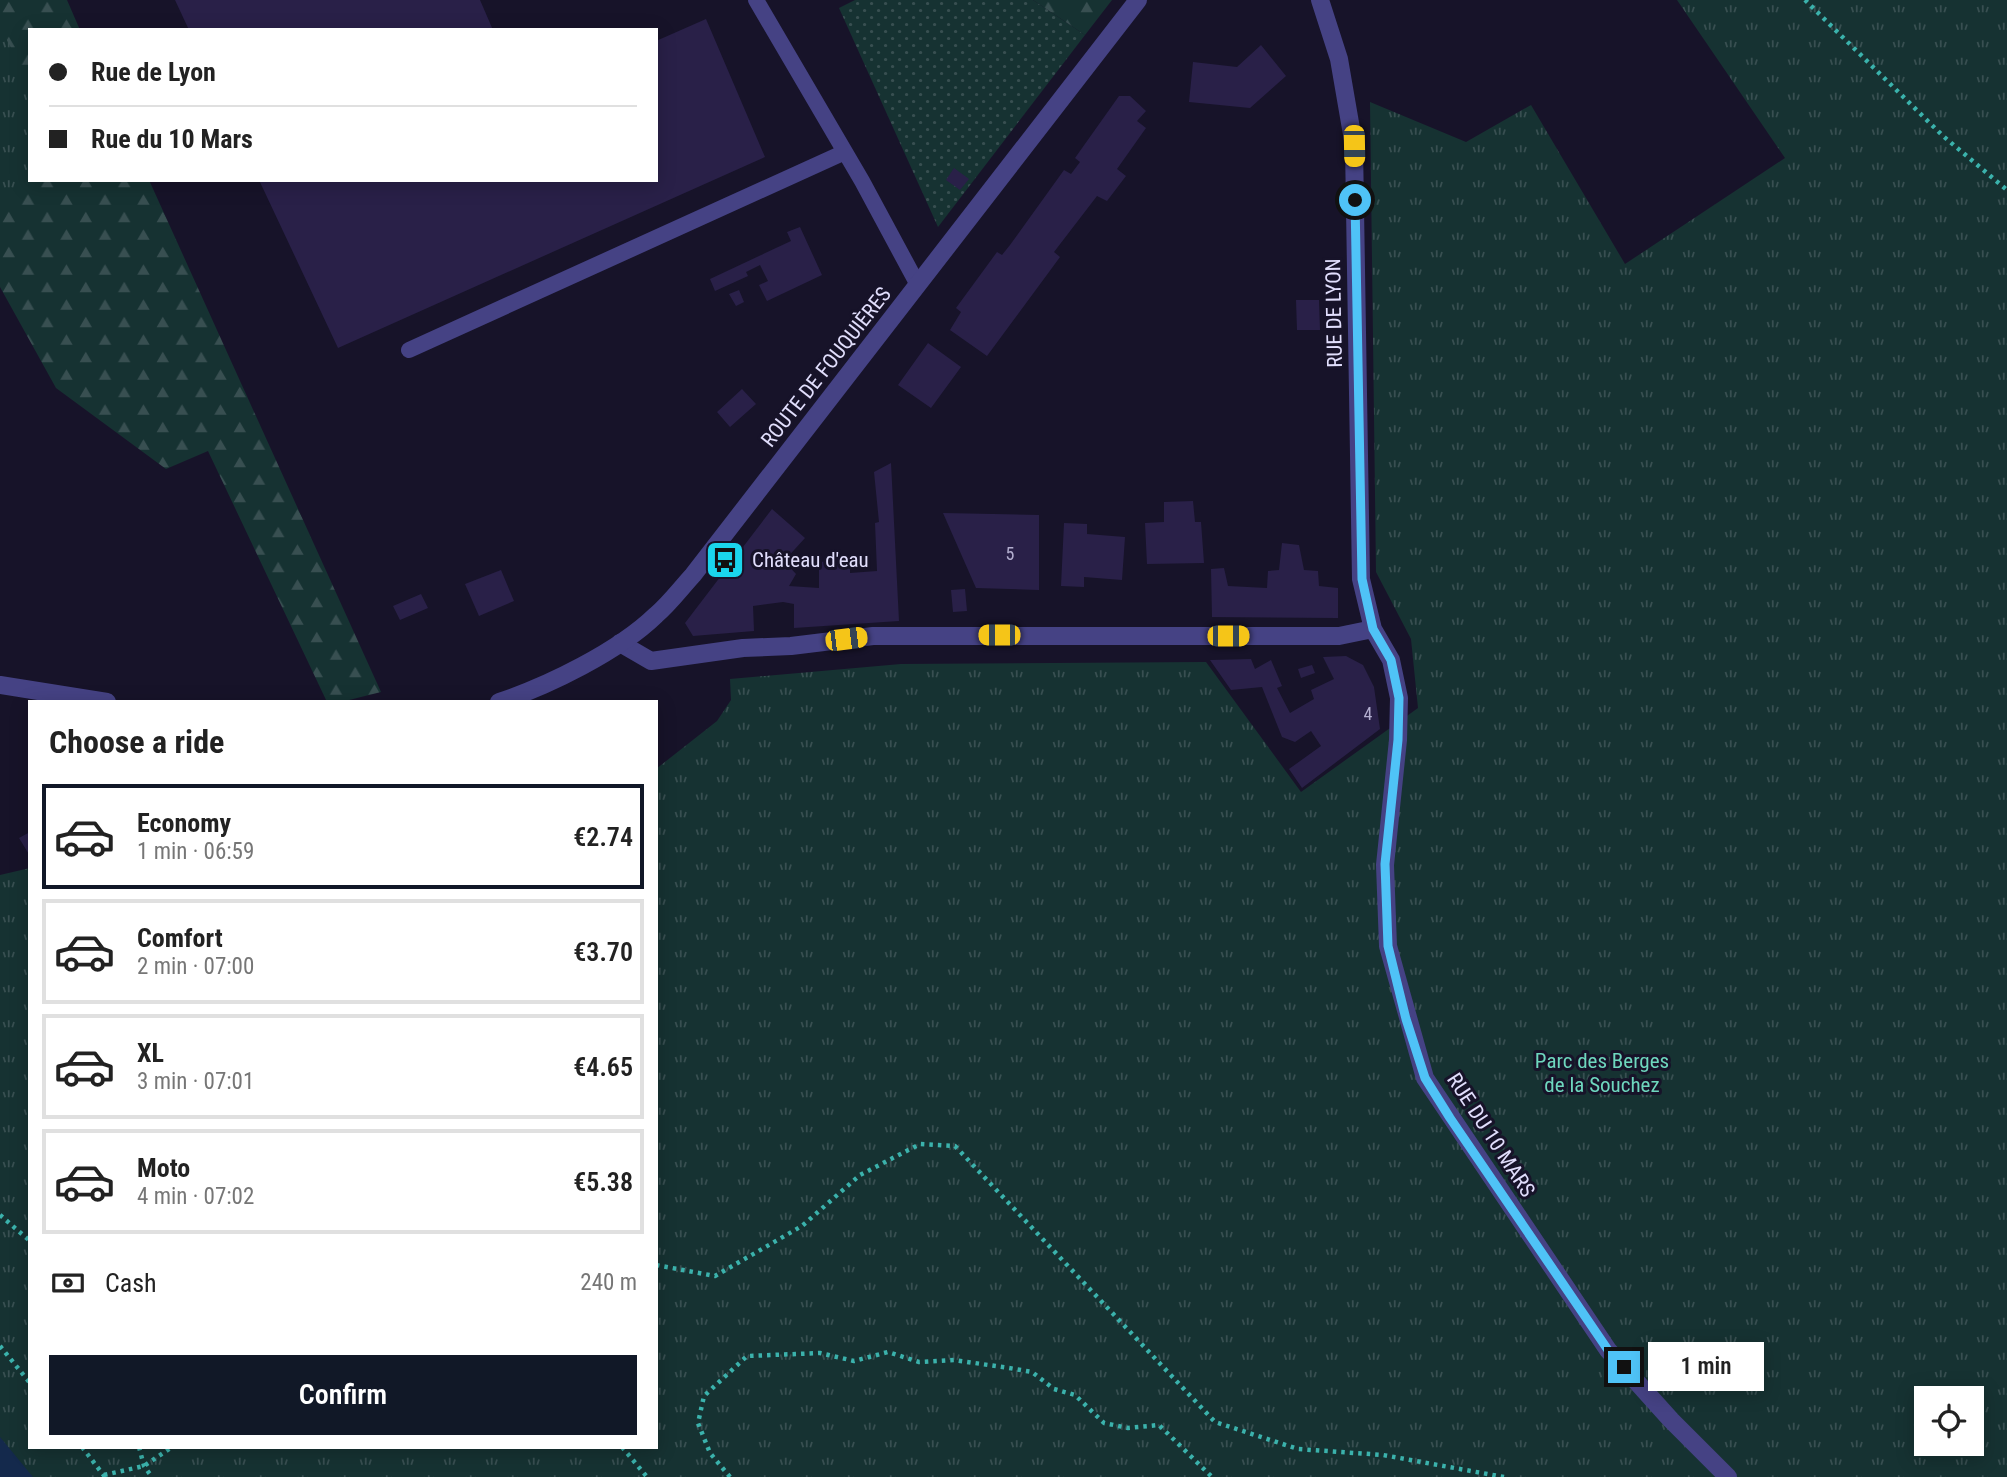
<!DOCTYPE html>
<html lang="en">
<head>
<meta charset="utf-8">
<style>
	:root { --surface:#fff; --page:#f2f2f2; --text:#222; --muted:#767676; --line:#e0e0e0; --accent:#111827 }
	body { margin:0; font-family:"Roboto Condensed",sans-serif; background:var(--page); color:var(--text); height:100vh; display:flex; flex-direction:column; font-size:26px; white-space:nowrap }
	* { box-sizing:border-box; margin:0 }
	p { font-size:23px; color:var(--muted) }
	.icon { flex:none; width:38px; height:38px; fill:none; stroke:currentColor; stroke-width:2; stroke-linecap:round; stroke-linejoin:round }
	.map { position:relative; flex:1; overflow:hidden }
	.details { position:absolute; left:28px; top:700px; width:630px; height:749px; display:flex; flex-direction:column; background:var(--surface); border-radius:0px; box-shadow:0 4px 18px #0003 }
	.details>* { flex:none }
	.guide { position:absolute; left:28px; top:28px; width:630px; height:154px; border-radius:0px; box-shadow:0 4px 18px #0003; display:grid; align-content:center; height:154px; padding:0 21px; background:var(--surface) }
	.buttons { position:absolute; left:1914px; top:1386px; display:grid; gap:14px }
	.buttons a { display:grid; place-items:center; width:70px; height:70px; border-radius:0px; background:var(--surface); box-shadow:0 4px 18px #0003; font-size:35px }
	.end { position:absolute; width:32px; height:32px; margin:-16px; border:9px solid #4fc3f7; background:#111; box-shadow:0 0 0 4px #111 }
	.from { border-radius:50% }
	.bubble { position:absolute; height:49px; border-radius:0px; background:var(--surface); box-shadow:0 4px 18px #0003; font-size:23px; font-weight:600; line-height:49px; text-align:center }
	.car { position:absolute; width:21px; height:42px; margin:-21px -10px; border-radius:9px; box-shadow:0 0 5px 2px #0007; background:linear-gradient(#f5c518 24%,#345 0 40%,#f5c518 0 76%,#345 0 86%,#f5c518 0) }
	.guide b { display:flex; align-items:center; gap:24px; height:66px; font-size:26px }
	.guide b+b { border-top:2px solid var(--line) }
	.guide i { width:18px; height:18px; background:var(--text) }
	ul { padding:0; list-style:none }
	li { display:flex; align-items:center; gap:21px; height:105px; margin:0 14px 10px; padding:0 7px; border:4px solid var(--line); border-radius:0px }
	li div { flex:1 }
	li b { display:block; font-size:26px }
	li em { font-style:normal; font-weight:600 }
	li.on { border-color:var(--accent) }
	li>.icon { width:63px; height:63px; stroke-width:1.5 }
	h2 { padding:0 21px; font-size:32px; line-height:84px }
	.pay { display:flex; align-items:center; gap:18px; height:77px; padding:0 21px; font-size:26px }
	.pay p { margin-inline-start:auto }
	.action { display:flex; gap:14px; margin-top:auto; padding:14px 21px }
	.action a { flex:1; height:80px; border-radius:0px; background:var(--accent); color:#fff; font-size:28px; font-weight:600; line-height:80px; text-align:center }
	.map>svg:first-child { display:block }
	.grass { fill:url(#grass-dots) }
	.forest { fill:url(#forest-firs) }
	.park { fill:url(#park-tufts); fill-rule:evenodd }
	.water { fill:#14294c }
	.building { fill:#292048 }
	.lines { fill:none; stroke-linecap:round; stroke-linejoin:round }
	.path { stroke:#3bb2ac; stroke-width:4.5; stroke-dasharray:3.5 5; stroke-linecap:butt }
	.service { stroke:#454284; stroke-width:16 }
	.minor { stroke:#454284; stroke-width:18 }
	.tertiary { stroke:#454284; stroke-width:18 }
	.route { stroke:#4fc3f7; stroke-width:9 }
	.labels { text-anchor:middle; stroke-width:6; stroke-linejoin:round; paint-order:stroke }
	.number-label { font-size:18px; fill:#b3aecf }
	.street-label { font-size:21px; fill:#e1defc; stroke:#171329 }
	.poi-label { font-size:21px; fill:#e1defc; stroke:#171329; text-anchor:start }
	.park-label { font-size:21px; fill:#6ed7be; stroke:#171329 }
</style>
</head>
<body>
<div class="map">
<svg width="2007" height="1477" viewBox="0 0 2007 1477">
	<defs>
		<pattern id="grass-dots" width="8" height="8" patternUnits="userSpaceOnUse" patternTransform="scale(1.75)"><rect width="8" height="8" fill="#163232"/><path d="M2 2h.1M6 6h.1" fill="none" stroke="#384f51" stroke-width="1.8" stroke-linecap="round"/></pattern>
		<pattern id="forest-firs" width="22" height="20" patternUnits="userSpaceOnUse" patternTransform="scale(1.75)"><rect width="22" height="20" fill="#163232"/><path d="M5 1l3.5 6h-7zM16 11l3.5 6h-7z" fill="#384f51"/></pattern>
		<pattern id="park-tufts" width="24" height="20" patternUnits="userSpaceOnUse" patternTransform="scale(1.75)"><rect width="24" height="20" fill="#163232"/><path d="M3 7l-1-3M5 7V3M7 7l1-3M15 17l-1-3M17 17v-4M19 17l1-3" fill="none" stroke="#384f51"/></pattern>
	</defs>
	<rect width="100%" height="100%" fill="#171329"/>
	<!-- grass -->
	<path class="grass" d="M 855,0 L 1033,0 L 1085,35 L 938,227 L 839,8 Z"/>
	<!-- forest -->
	<path class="forest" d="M 0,0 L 67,0 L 80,30 L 30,30 L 30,180 L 149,180 L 381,692 L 341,702 L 327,702 L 208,451 L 166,469 L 56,388 L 0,287 Z
		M 1033,0 L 1112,0 L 1085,35 Z"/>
	<!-- park -->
	<path class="park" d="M 1677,0 L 2007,0 L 2007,1477 L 0,1477 L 0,875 L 30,868 L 30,1447 L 656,1447 L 656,769 L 717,721 L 731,700 L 730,679 L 901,664 L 1206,662 L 1301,792 L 1418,708 L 1411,639 L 1376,572 L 1370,102 L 1466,142 L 1531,105 L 1625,264 L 1785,158 ZM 1927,1398 L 1972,1398 L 1972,1444 L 1927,1444 Z
		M 0,27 L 30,84 L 32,180 L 0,198 Z"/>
	<!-- water -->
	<path class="water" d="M 0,1437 L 33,1477 L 0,1477 Z"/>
	<!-- building -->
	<path class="building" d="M 175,0 L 480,0 L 493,30 L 189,30 Z
		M 706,19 L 765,157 L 338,348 L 259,180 L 656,180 L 656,41 Z
		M 1261,45 L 1286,76 L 1250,108 L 1189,102 L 1193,62 L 1237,67 Z
		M 1119,96 L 1130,96 L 1146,111 L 1137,121 L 1146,128 L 1117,169 L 1126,176 L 1107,201 L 1097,196 L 1054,252 L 1060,257 L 1049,272 L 987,356 L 950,330 L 961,312 L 956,308 L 997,252 L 1002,255 L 1010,245 L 1064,170 L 1071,174 L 1080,162 L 1075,158 Z
		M 954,168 L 969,179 L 960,190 L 946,180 Z
		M 800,227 L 822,275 L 767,301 L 759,285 L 768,281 L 760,265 L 746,272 L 748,276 L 715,291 L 710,279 L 791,241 L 787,232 Z
		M 739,290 L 744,302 L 736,306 L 729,294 Z
		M 1296,300 L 1319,300 L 1320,330 L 1297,330 Z
		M 928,343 L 961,367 L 931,408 L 898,385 Z
		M 742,389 L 756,404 L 730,427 L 717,412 Z
		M 891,463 L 899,621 L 794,628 L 794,604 L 783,602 L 753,606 L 754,631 L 693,636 L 685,623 L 772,509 L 805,538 L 784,561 L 796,574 L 789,586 L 819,588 L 819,562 L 850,560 L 850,573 L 877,571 L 875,523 L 879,522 L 874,472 Z
		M 1193,501 L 1195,522 L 1201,522 L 1204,563 L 1147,564 L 1145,523 L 1164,522 L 1164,502 Z
		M 943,513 L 1039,515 L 1039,590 L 976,588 Z
		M 1064,523 L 1087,524 L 1087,534 L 1125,537 L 1122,580 L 1084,577 L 1084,587 L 1061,586 Z
		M 1282,543 L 1299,545 L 1304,570 L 1318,571 L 1319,586 L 1338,588 L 1338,618 L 1212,617 L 1211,569 L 1224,568 L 1228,586 L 1267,588 L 1268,571 L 1279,570 Z
		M 501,570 L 514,601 L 479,616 L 465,584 Z
		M 965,589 L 967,611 L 953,612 L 951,590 Z
		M 421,594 L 428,608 L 400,620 L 393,606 Z
		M 1346,656 L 1363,665 L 1374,687 L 1380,729 L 1302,788 L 1289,769 L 1321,746 L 1311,731 L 1295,742 L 1282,737 L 1262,687 L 1231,690 L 1210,660 L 1251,659 L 1255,669 L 1271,660 L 1282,686 L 1277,688 L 1290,713 L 1314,699 L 1311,690 L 1334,679 L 1323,657 Z
		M 1312,665 L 1315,673 L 1301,678 L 1298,669 Z
		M 30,832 L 30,856 L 19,838 Z"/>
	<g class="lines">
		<!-- path -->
		<path class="path" d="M 1805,0 L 1943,136 L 2007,190
			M 0,1215 L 30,1241
			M 656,1265 L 715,1276 L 802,1226 L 860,1175 L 920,1144 L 955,1146 L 1215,1422 L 1298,1449 L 1383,1455 L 1504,1477
			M 0,1346 L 30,1383
			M 82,1447 L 105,1477
			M 139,1447 L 144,1466 L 152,1477
			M 622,1447 L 647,1477
			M 104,1475 L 144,1466 L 172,1447
			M 730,1477 L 710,1453 L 698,1423 L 704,1396 L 747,1356 L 820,1353 L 854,1361 L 888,1352 L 919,1362 L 954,1360 L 1009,1368 L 1032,1372 L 1054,1389 L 1075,1395 L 1104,1423 L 1128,1428 L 1159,1425 L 1212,1477"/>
		<!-- service -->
		<path class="service" d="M 756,0 L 862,181 L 918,285
			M 409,350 L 845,152"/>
		<!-- minor -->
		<path class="minor" d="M 1320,0 L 1339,59 L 1354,146 L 1361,579 L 1373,629 L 1391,660 L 1399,698 L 1398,740 L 1385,865 L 1388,946 L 1425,1078 L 1608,1350 L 1671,1420 L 1728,1477
			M 620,643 L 651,661 L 743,648 L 791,646 L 873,636 L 1339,636 L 1373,629"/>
		<!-- tertiary -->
		<path class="tertiary" d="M 0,685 L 107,702
			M 499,702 C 548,686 619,651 656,615 C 670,603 681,588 693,575 L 1138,0"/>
	</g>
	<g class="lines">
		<!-- route -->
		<path class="route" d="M 1355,200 L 1362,579 L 1373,629 L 1391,660 L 1399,698 L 1398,740 L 1385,864 L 1388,946 L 1406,1019 L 1425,1078 L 1450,1118 L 1608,1350 L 1624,1367"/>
	</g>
	<!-- icons -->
	<defs>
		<g id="bus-square" transform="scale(2.0125)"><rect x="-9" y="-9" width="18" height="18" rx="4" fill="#1ad5ec" stroke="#171329"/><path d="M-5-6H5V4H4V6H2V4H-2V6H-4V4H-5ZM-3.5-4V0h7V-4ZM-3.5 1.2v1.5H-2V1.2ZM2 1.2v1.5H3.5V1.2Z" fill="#111"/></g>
	</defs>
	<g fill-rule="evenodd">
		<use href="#bus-square" x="725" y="560"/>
	</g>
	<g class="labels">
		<!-- number labels -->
		<g class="number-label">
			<text x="1010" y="560">5</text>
			<text x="1368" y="720">4</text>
		</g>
		<!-- street labels -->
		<g class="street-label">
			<text transform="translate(1334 313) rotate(-91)" y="7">RUE DE LYON</text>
			<text transform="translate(826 367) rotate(-52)" y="7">ROUTE DE FOUQUIÈRES</text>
			<text transform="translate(1491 1135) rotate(57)" y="7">RUE DU 10 MARS</text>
		</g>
		<!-- poi labels -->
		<g class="poi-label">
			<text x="752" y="567">Château d'eau</text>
		</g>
		<!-- park labels -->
		<g class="park-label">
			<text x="1602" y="1068">Parc des Berges<tspan x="1602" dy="24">de la Souchez</tspan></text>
		</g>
	</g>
</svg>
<div class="buttons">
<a><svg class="icon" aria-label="locate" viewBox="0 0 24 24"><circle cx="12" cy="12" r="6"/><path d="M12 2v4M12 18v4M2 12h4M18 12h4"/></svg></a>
</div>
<i class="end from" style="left:1355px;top:200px"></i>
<i class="end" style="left:1624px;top:1367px"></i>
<div class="bubble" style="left:1648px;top:1342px;width:116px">1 min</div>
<i class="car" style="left:1354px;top:146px;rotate:179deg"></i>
<i class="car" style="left:999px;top:635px;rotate:270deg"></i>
<i class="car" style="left:1228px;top:636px;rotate:90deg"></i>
<i class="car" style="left:846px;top:639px;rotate:83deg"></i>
<div class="guide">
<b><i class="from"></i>Rue de Lyon</b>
<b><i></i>Rue du 10 Mars</b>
</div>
<section class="details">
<h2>Choose a ride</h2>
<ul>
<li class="on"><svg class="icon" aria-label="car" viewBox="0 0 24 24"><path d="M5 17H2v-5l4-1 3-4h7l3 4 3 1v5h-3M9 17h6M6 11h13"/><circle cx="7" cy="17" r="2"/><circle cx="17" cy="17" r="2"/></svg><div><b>Economy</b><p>1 min · 06:59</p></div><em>€2.74</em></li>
<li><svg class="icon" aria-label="car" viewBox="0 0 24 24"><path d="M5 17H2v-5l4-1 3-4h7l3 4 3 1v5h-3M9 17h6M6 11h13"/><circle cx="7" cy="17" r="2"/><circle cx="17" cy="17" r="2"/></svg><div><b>Comfort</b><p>2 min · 07:00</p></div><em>€3.70</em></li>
<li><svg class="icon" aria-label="car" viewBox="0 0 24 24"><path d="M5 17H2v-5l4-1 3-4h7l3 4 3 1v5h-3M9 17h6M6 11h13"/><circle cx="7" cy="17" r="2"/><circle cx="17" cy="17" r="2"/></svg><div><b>XL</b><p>3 min · 07:01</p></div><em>€4.65</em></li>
<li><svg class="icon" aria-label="car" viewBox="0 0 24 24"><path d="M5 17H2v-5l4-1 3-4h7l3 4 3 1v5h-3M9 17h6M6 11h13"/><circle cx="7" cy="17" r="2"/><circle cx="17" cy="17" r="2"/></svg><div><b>Moto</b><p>4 min · 07:02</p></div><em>€5.38</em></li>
</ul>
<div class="pay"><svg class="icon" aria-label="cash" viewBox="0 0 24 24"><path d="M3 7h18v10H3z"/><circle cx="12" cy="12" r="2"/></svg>Cash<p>240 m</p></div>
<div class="action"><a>Confirm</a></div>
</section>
</div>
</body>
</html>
